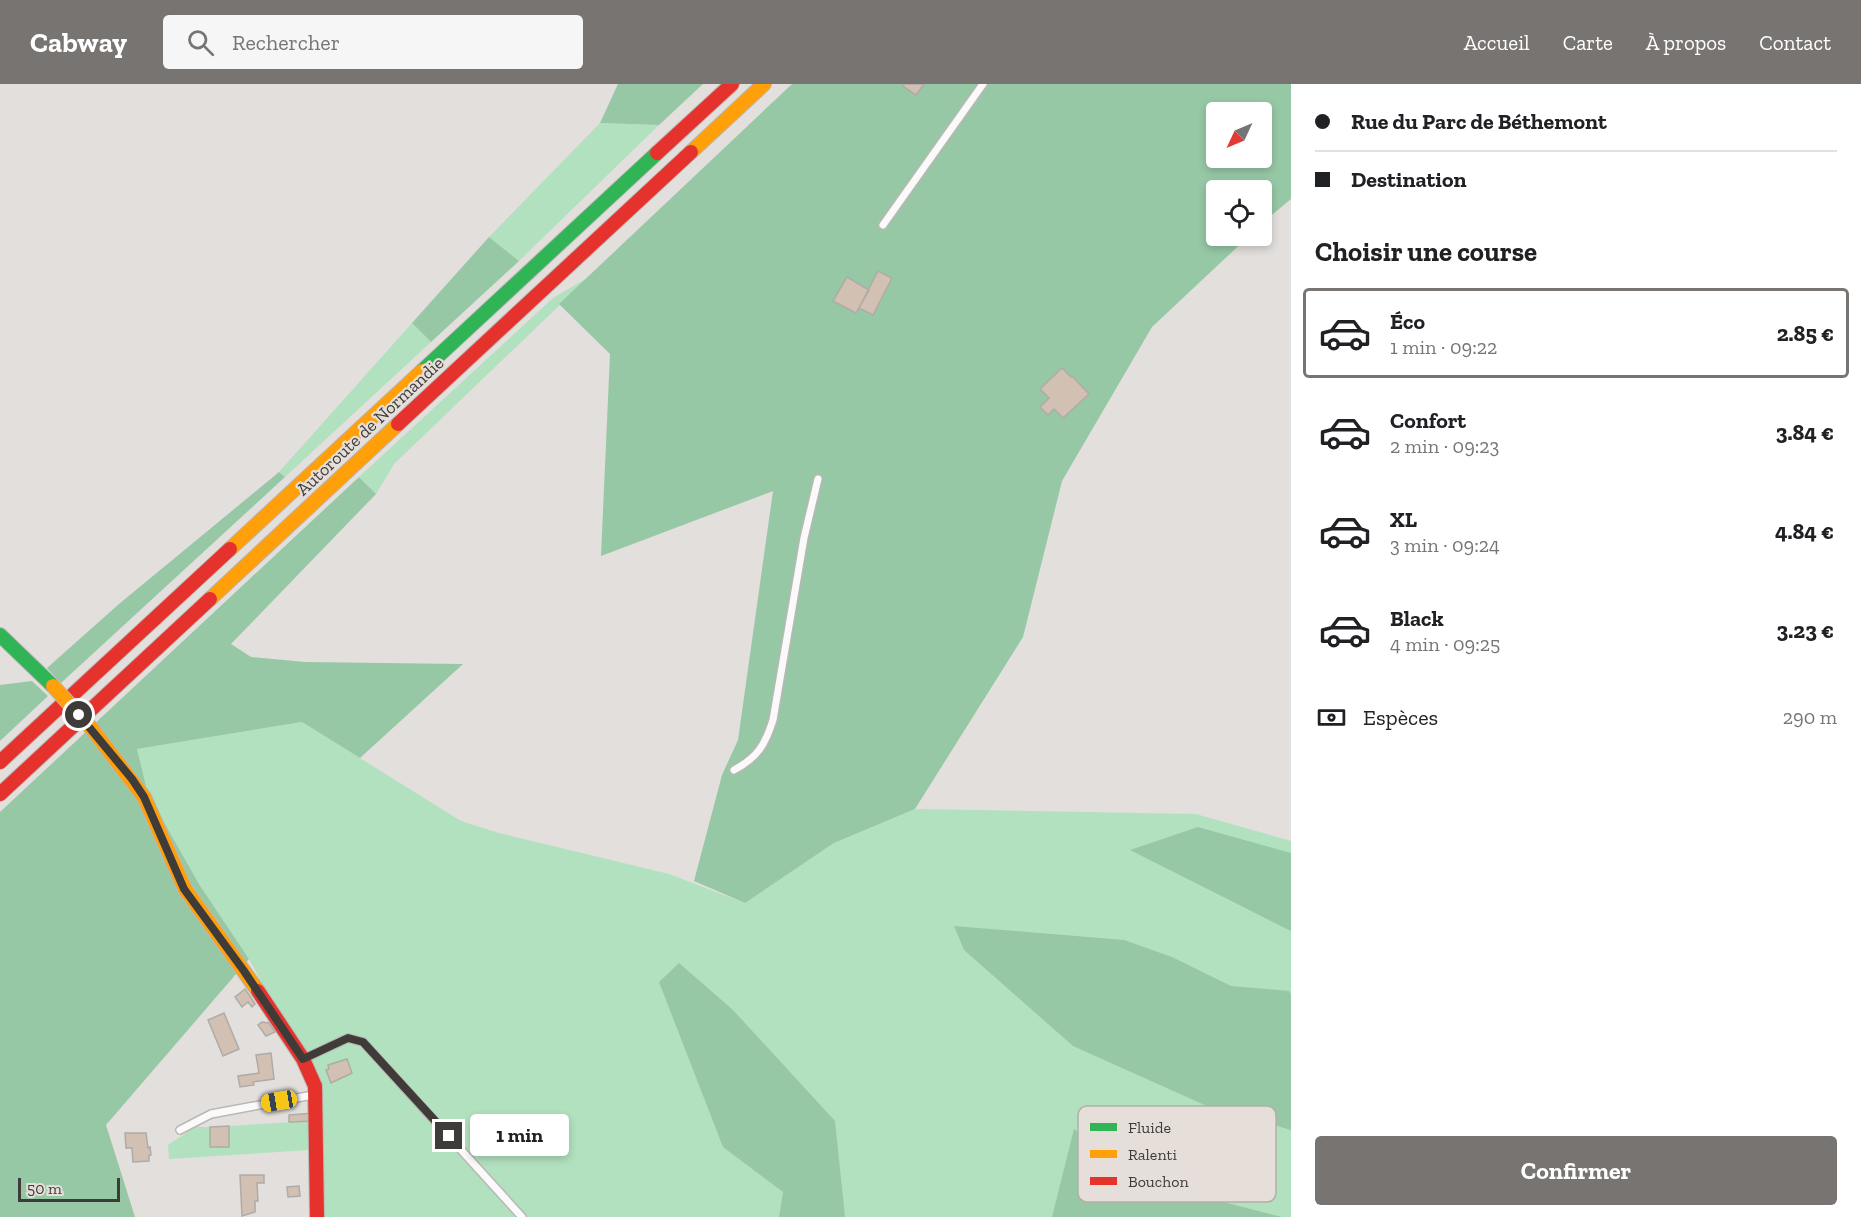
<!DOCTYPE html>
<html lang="fr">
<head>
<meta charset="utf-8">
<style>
	:root { --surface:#fff; --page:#f6f6f6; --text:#202124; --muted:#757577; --line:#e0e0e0; --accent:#787472 }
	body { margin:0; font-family:"Zilla Slab",serif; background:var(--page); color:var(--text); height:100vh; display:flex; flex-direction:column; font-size:22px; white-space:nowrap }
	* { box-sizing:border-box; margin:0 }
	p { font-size:20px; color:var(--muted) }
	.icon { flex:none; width:33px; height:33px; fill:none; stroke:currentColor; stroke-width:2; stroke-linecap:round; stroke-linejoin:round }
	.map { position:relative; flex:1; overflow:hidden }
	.details { display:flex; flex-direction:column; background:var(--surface); width:570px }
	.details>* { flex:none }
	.banner { display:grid; align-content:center; height:132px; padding:0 24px; background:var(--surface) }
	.needle { width:39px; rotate:226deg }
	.tools { position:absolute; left:1206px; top:18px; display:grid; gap:12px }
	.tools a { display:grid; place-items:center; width:66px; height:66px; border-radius:6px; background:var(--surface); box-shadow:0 3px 9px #0003; font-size:30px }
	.scale { position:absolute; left:18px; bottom:15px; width:102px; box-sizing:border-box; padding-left:6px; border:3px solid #3e3b39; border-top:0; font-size:16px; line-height:21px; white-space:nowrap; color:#3e3b39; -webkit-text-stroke:4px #e6dfd9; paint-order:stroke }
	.end { position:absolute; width:27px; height:27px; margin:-14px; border:8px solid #3e3b39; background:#fff; box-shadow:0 0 0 3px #fff }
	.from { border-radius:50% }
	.bubble { position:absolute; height:42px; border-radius:6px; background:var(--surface); box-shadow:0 3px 9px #0003; font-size:20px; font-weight:800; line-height:42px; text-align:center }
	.car { position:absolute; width:18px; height:36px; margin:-18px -9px; border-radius:8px; box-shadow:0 0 4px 2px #0007; background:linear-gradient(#f5c518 24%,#345 0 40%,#f5c518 0 76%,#345 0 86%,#f5c518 0) }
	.banner b { display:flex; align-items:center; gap:21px; height:57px; font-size:22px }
	.banner b+b { border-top:2px solid var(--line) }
	.banner i { width:15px; height:15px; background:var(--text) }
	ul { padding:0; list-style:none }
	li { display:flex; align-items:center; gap:18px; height:90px; margin:0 12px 9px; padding:0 12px; border:3px solid transparent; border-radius:6px }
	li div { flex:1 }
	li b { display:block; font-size:22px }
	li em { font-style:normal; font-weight:800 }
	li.current { border-color:var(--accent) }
	li>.icon { width:54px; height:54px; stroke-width:1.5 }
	h2 { padding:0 24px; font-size:27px; line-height:72px }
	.pay { display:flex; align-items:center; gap:15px; height:66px; padding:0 24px; font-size:22px }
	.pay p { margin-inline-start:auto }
	.button { display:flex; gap:12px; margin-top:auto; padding:12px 24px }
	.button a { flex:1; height:69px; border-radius:6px; background:var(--accent); color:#fff; font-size:24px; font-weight:800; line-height:69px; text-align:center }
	header { display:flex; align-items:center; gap:36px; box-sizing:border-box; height:84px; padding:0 30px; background:var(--accent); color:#fff }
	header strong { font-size:28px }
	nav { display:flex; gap:33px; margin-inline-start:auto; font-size:21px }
	.search { width:420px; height:54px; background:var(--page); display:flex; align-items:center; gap:15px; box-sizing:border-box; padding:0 21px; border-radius:6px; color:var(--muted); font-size:22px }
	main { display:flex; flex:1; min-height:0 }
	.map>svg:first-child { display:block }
	.green { fill:#b2e1bf }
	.forest { fill:#96c8a6; fill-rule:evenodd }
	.building { fill:#d2c0b3; stroke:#aeaba8; stroke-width:1.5 }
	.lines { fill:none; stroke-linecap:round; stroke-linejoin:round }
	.lane-casing { stroke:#bab7b5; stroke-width:10 }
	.fast-casing { stroke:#bab7b5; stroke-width:16 }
	.slow-casing { stroke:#bab7b5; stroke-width:16 }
	.jam-casing { stroke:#bab7b5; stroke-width:16 }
	.lane { stroke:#fbfafa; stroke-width:7 }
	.fast { stroke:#30b455; stroke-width:14 }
	.slow { stroke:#ff9f0a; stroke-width:14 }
	.jam { stroke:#e5322d; stroke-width:14 }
	.slow-bridge-casing { stroke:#bab7b5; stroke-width:16; stroke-linecap:butt }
	.slow-bridge { stroke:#ff9f0a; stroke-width:14 }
	.route { stroke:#3e3b39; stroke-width:8 }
	.labels { text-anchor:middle; stroke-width:4.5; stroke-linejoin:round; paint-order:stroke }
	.street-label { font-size:18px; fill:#3e3b39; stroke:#e6dfd9 }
	.key { fill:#e6dfd9; stroke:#b4aea9; stroke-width:1.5 }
	.key-label { font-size:16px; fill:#3e3b39 }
</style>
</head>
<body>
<header>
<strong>Cabway</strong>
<div class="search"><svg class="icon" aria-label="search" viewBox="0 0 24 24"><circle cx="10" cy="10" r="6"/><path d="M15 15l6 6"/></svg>Rechercher</div>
<nav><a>Accueil</a><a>Carte</a><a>À propos</a><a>Contact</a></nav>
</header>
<main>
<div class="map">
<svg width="1291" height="1133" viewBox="0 0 1291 1133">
	<rect width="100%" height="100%" fill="#e3dfdc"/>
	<!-- green -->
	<path class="green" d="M 600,39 L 659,41 L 519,177 L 489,153 Z
		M 589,193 L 394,380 L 376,410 L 359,393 L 553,214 Z
		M 412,239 L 431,258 L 285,393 L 279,388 Z
		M 302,638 L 461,737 L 499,749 L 669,790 L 745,819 L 834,759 L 915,725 L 1196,730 L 1291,757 L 1291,1133 L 325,1133 L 321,1007 L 249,875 L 199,800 L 148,710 L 137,665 Z
		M 308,1037 L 309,1066 L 169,1075 L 168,1061 L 195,1043 L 210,1043 L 211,1063 L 229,1062 L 229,1042 Z"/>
	<!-- forest -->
	<path class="forest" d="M 618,0 L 703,0 L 659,41 L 600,39 Z
		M 792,0 L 1291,0 L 1291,115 L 1262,139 L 1262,106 L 1216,106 L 1216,152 L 1249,152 L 1152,243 L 1062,397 L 1023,553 L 915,725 L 834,759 L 745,819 L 694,797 L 722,691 L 738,656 L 773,407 L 601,472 L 610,270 L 559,220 ZM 1216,28 L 1262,28 L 1262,74 L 1216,74 Z
		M 489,153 L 519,177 L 431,258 L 412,239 Z
		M 279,388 L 285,393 L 61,599 L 47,584 L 119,520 Z
		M 359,393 L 376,410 L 231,560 L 251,573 L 305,578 L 463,580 L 360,674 L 302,638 L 137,665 L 148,710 L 199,800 L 249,875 L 106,1041 L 135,1133 L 0,1133 L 0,728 Z
		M 32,597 L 48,612 L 0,657 L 0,601 Z
		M 1198,743 L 1291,769 L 1291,847 L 1130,766 Z
		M 954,842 L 1124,856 L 1172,873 L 1231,902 L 1289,907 L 1291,910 L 1291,1046 L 1209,1023 L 1073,962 L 964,866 Z
		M 679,879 L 733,926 L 835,1037 L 845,1133 L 779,1133 L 783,1108 L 723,1063 L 659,898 Z
		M 1074,1045 L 1146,1098 L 1282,1133 L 1052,1133 Z"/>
	<!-- building -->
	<path class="building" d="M 904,0 L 924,0 L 916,11 L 903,2 Z
		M 878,187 L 892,194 L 873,231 L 859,224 Z
		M 847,193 L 869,206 L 856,229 L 833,217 Z
		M 1062,284 L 1071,293 L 1072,292 L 1089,310 L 1063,334 L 1054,325 L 1048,331 L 1040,323 L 1049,314 L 1040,305 Z
		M 245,905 L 255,920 L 252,923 L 248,918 L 242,923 L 235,913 Z
		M 224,929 L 239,965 L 223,972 L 208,936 Z
		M 262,938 L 269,939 L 275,948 L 266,952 L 258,941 Z
		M 271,969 L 274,995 L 253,998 L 254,1001 L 240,1003 L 238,992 L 259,989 L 256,971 Z
		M 347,975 L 352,989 L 331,999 L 326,986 L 329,985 L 328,981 Z
		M 314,1029 L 314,1037 L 289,1038 L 289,1031 Z
		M 229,1042 L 229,1063 L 210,1063 L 210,1043 Z
		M 125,1049 L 146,1049 L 148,1064 L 150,1063 L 151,1071 L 149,1071 L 149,1077 L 133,1078 L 132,1064 L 126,1064 Z
		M 240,1091 L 264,1091 L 264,1099 L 257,1099 L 258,1117 L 255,1117 L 255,1128 L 242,1132 Z
		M 299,1102 L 300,1112 L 288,1113 L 287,1103 Z"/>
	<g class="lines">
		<!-- lane casing -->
		<g class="lane-casing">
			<path id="lane" d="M 883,141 L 983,0
				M 734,686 C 758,673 765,661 773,636 L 804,454 L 818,395
				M 303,975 L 348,954 L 363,958 L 522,1133
				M 180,1046 L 211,1030 L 313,1011"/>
		</g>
		<!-- fast casing -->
		<g class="fast-casing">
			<path id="fast" d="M 422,287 L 657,69
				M 0,551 L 53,602"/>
		</g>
		<!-- slow casing -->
		<g class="slow-casing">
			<path id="slow" d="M 691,68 L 764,0
				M 230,465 L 422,287
				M 210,515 L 398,340
				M 92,645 L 144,713 L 185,805 L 258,907"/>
		</g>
		<!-- jam casing -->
		<g class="jam-casing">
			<path id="jam" d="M 657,69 L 732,0
				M 398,340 L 691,68
				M 0,678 L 230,465
				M 0,710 L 210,515
				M 258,907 L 303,975 L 315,1002 L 317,1133"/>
		</g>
		<!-- lane -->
		<use href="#lane" class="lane"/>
		<!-- fast -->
		<use href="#fast" class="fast"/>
		<!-- slow -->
		<use href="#slow" class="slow"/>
		<!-- jam -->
		<use href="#jam" class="jam"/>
		<!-- slow-bridge casing -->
		<g class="slow-bridge-casing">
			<path id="slow-bridge" d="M 53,602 L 92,645"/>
		</g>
		<!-- slow-bridge -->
		<use href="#slow-bridge" class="slow-bridge"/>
	</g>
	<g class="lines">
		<!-- route -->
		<path class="route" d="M 79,631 L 132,695 L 144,713 L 184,805 L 244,887 L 303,975 L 348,954 L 363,958 L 449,1052"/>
	</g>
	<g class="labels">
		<!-- street labels -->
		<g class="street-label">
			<text transform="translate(370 342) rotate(-43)" y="6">Autoroute de Normandie</text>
		</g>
	</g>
	<!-- legend -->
	<rect x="1078" y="1022" width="198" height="96" rx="9" class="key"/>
	<rect x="1090" y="1039" width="27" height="8" fill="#30b455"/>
	<rect x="1090" y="1066" width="27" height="8" fill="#ff9f0a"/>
	<rect x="1090" y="1093" width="27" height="8" fill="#e5322d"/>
	<g class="key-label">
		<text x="1128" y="1049">Fluide</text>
		<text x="1128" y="1076">Ralenti</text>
		<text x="1128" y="1103">Bouchon</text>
	</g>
</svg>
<div class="tools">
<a><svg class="needle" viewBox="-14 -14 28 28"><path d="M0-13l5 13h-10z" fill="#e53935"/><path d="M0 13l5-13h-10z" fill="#757577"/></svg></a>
<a><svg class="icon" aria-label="locate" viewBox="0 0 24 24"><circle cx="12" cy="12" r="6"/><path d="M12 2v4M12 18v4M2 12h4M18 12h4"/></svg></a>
</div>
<div class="scale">50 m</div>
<i class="end from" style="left:79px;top:631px"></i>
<i class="end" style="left:449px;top:1052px"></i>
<div class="bubble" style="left:470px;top:1030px;width:99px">1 min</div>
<i class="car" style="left:279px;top:1017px;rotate:260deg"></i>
</div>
<section class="details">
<div class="banner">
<b><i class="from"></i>Rue du Parc de Béthemont</b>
<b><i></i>Destination</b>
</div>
<h2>Choisir une course</h2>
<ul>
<li class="current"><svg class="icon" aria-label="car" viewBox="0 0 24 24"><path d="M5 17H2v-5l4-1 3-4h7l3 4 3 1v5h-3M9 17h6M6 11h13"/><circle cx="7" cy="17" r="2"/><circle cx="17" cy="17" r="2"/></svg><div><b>Éco</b><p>1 min · 09:22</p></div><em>2.85 €</em></li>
<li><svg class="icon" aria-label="car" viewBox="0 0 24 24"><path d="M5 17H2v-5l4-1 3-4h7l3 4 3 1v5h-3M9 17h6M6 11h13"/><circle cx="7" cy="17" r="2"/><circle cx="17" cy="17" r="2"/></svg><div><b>Confort</b><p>2 min · 09:23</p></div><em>3.84 €</em></li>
<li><svg class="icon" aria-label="car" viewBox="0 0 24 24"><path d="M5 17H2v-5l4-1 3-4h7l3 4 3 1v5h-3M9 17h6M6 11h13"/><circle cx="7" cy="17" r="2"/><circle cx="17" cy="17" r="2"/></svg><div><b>XL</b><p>3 min · 09:24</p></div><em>4.84 €</em></li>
<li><svg class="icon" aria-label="car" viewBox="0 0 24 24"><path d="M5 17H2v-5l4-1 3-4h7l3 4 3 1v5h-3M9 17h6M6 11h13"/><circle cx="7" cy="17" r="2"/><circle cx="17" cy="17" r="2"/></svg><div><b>Black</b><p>4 min · 09:25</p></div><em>3.23 €</em></li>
</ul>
<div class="pay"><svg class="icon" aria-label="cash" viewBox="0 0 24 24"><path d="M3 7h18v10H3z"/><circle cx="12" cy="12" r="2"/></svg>Espèces<p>290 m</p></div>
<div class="button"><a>Confirmer</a></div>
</section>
</main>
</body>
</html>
